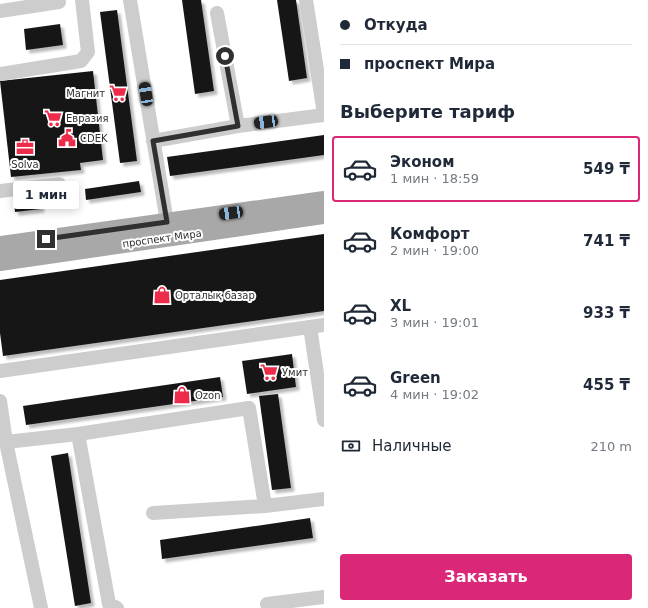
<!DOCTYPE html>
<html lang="ru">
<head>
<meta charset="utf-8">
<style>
	:root { --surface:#fff; --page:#f6f6f7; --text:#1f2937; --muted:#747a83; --line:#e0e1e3; --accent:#db2777 }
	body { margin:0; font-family:"DejaVu Sans",sans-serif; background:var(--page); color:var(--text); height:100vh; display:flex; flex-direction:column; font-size:15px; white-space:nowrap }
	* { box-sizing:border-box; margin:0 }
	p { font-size:13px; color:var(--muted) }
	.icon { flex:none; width:22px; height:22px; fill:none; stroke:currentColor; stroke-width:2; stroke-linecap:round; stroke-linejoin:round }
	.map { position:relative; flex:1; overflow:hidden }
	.sheet { display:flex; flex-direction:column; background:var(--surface); width:324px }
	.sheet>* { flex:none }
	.guide { display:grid; align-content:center; height:88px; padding:0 16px; background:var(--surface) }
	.end { position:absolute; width:18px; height:18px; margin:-9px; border:5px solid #303030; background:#fff; box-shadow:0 0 0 2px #fff }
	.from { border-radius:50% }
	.bubble { position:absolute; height:28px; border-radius:4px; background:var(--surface); box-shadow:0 2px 10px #0003; font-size:13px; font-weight:700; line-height:28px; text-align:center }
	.car { position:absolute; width:12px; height:24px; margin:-12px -6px; border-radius:5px; box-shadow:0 0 3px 1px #0007; background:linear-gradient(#222 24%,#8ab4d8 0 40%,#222 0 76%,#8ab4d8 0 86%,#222 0) }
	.guide b { display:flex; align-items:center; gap:14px; height:38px; font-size:15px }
	.guide b+b { border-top:1px solid var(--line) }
	.guide i { width:10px; height:10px; background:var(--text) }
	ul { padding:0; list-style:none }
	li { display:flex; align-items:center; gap:12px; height:66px; margin:0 8px 6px; padding:0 8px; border:2px solid transparent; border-radius:4px }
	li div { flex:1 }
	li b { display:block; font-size:15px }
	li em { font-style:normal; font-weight:700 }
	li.current { border-color:var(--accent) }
	li>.icon { width:36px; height:36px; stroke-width:1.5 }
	h2 { padding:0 16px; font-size:18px; line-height:48px }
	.pay { display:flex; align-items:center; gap:10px; height:44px; padding:0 16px; font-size:15px }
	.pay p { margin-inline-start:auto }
	.primary-button { display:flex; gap:8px; margin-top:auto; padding:8px 16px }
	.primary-button a { flex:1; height:46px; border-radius:4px; background:var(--accent); color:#fff; font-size:16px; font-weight:700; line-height:46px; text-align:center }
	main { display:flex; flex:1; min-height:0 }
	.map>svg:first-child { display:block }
	.building { fill:#171717; filter:url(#shadow) }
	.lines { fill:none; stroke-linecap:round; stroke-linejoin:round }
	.minor { stroke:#cdcdcd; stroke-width:14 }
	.major { stroke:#a8a8a8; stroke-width:18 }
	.route { stroke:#303030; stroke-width:5 }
	.labels { text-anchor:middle; stroke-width:4; stroke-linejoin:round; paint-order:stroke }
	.poi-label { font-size:10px; fill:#303030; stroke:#fff; text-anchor:start }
	.street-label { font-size:10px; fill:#303030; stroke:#fff }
</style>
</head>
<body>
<main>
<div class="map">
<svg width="324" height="608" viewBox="0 0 324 608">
	<defs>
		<filter id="shadow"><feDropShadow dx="3.5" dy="3.5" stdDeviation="1" flood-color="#0004"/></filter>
	</defs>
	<rect width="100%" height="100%" fill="#fff"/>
	<!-- building -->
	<path class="building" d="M 182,0 L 201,0 L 214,91 L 195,94 Z
		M 277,0 L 296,0 L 307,78 L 289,81 Z
		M 117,10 L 137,161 L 120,163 L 100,12 Z
		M 60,24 L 63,45 L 26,50 L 24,29 Z
		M 93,71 L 103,160 L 80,163 L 81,170 L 11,177 L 0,81 Z
		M 324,135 L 324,155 L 170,176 L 167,157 Z
		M 139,181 L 141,192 L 86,200 L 85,189 Z
		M 40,200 L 41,209 L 15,212 L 14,203 Z
		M 324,234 L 324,311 L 3,356 L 0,333 L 0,280 Z
		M 292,354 L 296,387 L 247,394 L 242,361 Z
		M 220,377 L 223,397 L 26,425 L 23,406 Z
		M 278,394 L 291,488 L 272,490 L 259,396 Z
		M 68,453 L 91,603 L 75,606 L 51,456 Z
		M 310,518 L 313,538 L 162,559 L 160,540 Z"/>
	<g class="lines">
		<!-- minor -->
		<path class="minor" d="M 130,0 L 167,222
			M 306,0 L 324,114
			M 0,11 L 59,2
			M 217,13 L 238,126
			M 0,74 L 81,61 L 88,52 L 82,0
			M 153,141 L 238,126 L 324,115
			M 0,191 L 59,184
			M 310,327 L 324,420
			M 0,371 L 324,325
			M 0,401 L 6,442 L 41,608
			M 78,434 L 249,408 L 265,506 L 324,499
			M 6,442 L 78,434 L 109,604 L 117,608
			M 153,513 L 265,506
			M 267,604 L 324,597"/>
		<!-- major -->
		<path class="major" d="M 0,245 L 324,200
			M 0,262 L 324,215"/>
	</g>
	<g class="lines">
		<!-- route -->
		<path class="route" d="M 46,239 L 167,222 L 153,141 L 238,126 L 225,56"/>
	</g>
	<!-- icons -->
	<defs>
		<g id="supermarket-bare" transform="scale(1.38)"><path d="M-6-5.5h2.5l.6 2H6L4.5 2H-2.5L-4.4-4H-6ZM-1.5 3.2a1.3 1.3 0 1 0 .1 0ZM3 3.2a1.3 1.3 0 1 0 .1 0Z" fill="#ed2c4c" stroke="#fff" stroke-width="2.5" paint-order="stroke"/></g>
		<g id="civic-bare" transform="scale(1.38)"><path d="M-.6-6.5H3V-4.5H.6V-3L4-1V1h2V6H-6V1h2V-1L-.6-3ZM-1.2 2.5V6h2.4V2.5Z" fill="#ed2c4c" stroke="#fff" stroke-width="2.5" paint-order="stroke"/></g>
		<g id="office-bare" transform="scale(1.38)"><path d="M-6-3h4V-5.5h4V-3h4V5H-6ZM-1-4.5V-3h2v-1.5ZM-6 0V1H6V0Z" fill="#ed2c4c" stroke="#fff" stroke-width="2.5" paint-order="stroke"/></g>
		<g id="shop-bare" transform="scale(1.38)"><path d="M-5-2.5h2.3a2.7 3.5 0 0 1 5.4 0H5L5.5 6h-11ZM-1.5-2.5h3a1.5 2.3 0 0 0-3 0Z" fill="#ed2c4c" stroke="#fff" stroke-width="2.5" paint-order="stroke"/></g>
	</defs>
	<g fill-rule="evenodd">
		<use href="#supermarket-bare" x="118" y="93"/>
		<use href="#supermarket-bare" x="53" y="118"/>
		<use href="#civic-bare" x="67" y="138"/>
		<use href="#office-bare" x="25" y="147"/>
		<use href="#shop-bare" x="162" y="295"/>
		<use href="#supermarket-bare" x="269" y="372"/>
		<use href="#shop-bare" x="182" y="395"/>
	</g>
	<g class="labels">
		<!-- poi labels -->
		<g class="poi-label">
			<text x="105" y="97" text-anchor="end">Магнит</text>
			<text x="66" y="122">Евразия</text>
			<text x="80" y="142">CDEK</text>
			<text x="25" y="168" text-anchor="middle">Solva</text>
			<text x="175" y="299">Орталық базар</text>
			<text x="282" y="376">Умит</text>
			<text x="195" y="399">Ozon</text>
		</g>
		<!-- street labels -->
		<g class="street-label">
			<text transform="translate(162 238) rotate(-8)" y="4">проспект Мира</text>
		</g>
	</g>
</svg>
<i class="end from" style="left:225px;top:56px"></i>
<i class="end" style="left:46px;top:239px"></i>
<div class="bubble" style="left:13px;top:181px;width:66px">1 мин</div>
<i class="car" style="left:146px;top:94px;rotate:351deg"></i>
<i class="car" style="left:266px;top:122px;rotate:262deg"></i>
<i class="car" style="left:231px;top:213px;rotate:262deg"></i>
</div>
<section class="sheet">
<div class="guide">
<b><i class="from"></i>Откуда</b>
<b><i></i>проспект Мира</b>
</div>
<h2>Выберите тариф</h2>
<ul>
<li class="current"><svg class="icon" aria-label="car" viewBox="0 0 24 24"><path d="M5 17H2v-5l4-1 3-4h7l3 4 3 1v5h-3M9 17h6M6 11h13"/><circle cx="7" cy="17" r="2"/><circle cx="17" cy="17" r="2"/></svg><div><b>Эконом</b><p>1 мин · 18:59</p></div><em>549 ₸</em></li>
<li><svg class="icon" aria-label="car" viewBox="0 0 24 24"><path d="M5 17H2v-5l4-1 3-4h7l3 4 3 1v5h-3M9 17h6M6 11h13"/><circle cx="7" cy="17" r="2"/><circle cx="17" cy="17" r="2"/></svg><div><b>Комфорт</b><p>2 мин · 19:00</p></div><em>741 ₸</em></li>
<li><svg class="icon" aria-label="car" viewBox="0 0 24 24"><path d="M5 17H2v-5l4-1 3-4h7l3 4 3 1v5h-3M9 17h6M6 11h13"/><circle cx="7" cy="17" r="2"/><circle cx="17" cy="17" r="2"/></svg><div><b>XL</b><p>3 мин · 19:01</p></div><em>933 ₸</em></li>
<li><svg class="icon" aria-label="car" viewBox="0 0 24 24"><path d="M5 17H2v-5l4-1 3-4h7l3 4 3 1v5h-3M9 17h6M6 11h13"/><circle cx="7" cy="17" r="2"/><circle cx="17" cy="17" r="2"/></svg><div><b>Green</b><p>4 мин · 19:02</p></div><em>455 ₸</em></li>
</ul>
<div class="pay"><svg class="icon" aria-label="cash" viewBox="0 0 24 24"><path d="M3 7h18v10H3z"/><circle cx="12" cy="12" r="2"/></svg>Наличные<p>210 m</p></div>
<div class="primary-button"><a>Заказать</a></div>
</section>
</main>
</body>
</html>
